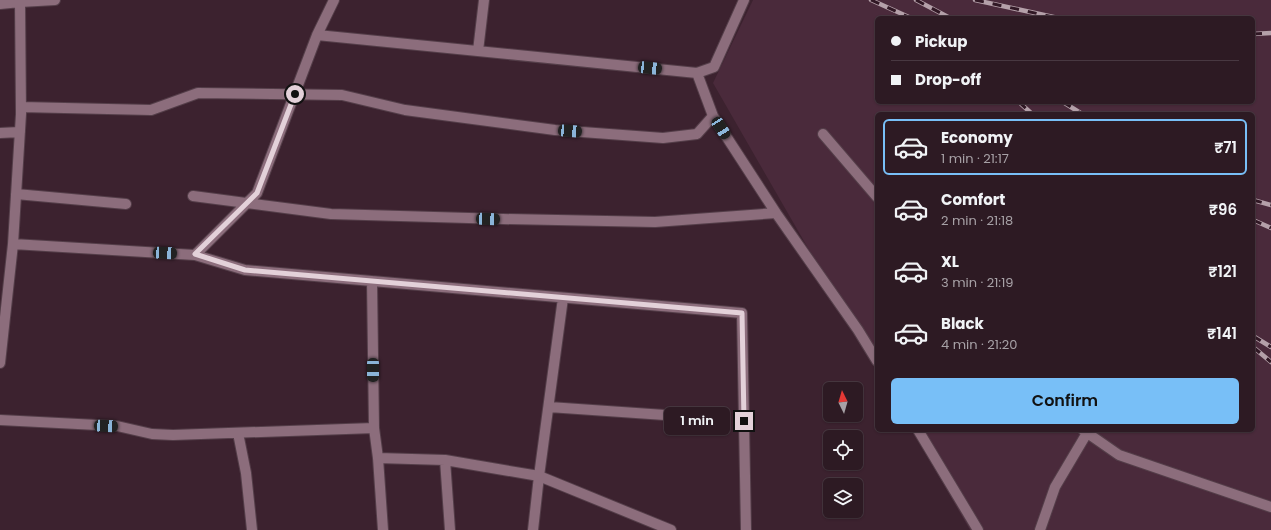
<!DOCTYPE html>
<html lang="en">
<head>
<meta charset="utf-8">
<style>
	:root { --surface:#2d1a23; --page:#35232b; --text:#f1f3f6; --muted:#a7a1a6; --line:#483841; --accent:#78bff7 }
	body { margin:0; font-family:Poppins,sans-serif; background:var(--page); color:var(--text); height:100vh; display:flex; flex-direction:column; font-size:15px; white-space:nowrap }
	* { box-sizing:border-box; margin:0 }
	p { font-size:13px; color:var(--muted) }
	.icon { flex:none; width:22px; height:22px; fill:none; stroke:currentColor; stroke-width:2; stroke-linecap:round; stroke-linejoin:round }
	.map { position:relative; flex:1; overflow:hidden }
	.drawer { position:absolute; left:875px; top:112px; width:380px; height:320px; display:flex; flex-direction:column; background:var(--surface); border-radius:6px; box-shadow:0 1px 3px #0004,0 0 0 1px var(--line) }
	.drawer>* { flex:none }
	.hud { position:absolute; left:875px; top:16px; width:380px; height:88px; border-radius:6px; box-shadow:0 1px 3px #0004,0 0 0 1px var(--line); display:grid; align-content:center; height:88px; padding:0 16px; background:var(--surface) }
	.needle { width:26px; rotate:355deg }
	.fabs { position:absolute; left:823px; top:382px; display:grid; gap:8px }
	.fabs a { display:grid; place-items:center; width:40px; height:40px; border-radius:6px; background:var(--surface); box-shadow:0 1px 3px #0004,0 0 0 1px var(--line); font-size:20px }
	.end { position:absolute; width:18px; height:18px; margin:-9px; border:5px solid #e3d1d9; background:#111; box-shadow:0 0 0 2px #111 }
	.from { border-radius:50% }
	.bubble { position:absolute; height:28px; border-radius:6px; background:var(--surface); box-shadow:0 1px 3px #0004,0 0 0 1px var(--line); font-size:13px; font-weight:600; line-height:28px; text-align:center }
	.car { position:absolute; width:12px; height:24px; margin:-12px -6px; border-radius:5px; box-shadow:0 0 3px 1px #0007; background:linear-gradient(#222 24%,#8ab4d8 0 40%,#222 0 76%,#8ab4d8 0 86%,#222 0) }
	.hud b { display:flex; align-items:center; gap:14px; height:38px; font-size:15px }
	.hud b+b { border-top:1px solid var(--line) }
	.hud i { width:10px; height:10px; background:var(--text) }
	ul { padding:7px 0 0; list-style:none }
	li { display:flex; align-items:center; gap:12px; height:56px; margin:0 8px 6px; padding:0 8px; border:2px solid transparent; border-radius:6px }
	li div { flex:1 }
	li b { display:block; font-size:15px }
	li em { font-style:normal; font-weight:600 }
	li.active { border-color:var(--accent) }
	li>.icon { width:36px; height:36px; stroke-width:1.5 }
	.cta { display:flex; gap:8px; margin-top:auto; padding:8px 16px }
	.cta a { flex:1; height:46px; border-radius:6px; background:var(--accent); color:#111; font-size:16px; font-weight:600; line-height:46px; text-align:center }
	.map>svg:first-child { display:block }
	.built { fill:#4a2a3b; fill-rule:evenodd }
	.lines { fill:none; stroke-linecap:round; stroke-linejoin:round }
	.minor-casing { stroke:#543e49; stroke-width:12 }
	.minor { stroke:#8c6d7c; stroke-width:10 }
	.rail-casing { stroke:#b4a0a9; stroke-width:4.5 }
	.rail { stroke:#311825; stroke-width:3; stroke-dasharray:9; stroke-linecap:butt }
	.route { stroke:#e3d1d9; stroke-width:5 }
</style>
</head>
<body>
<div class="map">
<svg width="1271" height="530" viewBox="0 0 1271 530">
	<rect width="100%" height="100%" fill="#3c222f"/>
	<!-- built -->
	<path class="built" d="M 753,0 L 1271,0 L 1271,530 L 970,530 L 912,430 L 1253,430 L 1253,114 L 877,114 L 877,368 L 713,83 ZM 877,18 L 1253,18 L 1253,102 L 877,102 Z"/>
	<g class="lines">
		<!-- minor casing -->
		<g class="minor-casing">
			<path id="minor" d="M 20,0 L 20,2 L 55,0
				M 0,4 L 20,2 L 21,114 L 13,244
				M 317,35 L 334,0
				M 478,51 L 484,0
				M 697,73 L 714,67 L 744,0
				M 21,107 L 151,110 L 198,93 L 342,95 L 405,110 L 555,130 L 663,138 L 697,134 L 713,116 L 697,73 L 317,35 L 257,193 L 195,255
				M 0,133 L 20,132
				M 823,134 L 877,197
				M 16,194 L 126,204
				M 193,196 L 331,214 L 503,219 L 655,222 L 776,213 L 713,116
				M 776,213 L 858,330 L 877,361
				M 372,281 L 374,428 L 378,458 L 445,460 L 539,476 L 563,298
				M 0,363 L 13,244 L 195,255 L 245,270 L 742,313 L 746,530
				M 549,407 L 665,415
				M 0,420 L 117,426 L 152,434 L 173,435 L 374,428
				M 918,430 L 978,530
				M 1083,430 L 1119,455 L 1271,507
				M 238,433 L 246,473 L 252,530
				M 378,458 L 383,530
				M 445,460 L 450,530
				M 533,530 L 539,476 L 671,530
				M 1040,530 L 1055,487 L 1087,433"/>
		</g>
		<!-- minor -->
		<use href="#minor" class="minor"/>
		<!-- rail casing -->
		<g class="rail-casing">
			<path id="rail" d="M 871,0 L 911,18
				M 916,0 L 950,18
				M 975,0 L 1058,18
				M 1253,34 L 1271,33
				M 1019,102 L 1032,114
				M 1063,102 L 1082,114
				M 1253,200 L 1271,205
				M 1253,220 L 1271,228
				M 1253,336 L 1271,347
				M 1253,347 L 1271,362"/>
		</g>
		<!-- rail -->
		<use href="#rail" class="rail"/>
	</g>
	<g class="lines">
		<!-- route -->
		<path class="route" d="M 295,94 L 257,193 L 195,254 L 245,270 L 742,313 L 744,421"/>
	</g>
</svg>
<div class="fabs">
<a><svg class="needle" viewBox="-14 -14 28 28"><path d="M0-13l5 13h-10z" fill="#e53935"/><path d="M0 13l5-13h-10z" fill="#a7a1a6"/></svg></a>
<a><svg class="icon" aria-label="locate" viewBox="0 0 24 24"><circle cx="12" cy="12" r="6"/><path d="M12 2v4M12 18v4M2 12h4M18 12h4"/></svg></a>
<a><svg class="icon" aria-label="layers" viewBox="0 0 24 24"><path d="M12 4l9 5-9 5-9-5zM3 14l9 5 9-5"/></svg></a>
</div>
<i class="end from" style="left:295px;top:94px"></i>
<i class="end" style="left:744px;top:421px"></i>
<div class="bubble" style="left:664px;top:407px;width:66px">1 min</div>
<i class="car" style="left:650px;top:68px;rotate:96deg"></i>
<i class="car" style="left:721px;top:128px;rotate:147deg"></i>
<i class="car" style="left:570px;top:131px;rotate:94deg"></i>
<i class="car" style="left:488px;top:219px;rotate:92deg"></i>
<i class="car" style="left:165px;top:253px;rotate:93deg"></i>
<i class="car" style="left:373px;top:370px;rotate:180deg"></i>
<i class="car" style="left:106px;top:426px;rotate:93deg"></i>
<div class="hud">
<b><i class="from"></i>Pickup</b>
<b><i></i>Drop-off</b>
</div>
<section class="drawer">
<ul>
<li class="active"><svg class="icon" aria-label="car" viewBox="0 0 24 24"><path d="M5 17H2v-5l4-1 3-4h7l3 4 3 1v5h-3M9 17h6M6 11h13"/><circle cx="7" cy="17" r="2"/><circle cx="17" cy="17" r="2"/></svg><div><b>Economy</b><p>1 min · 21:17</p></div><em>₹71</em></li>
<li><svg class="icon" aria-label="car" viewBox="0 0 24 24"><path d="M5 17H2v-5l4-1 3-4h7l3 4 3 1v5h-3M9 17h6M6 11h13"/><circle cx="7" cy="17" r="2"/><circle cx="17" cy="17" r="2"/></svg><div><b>Comfort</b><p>2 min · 21:18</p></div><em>₹96</em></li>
<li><svg class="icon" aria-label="car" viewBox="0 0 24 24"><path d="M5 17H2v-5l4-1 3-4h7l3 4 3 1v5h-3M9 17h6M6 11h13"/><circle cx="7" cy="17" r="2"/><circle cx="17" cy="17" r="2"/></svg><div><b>XL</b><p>3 min · 21:19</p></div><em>₹121</em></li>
<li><svg class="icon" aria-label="car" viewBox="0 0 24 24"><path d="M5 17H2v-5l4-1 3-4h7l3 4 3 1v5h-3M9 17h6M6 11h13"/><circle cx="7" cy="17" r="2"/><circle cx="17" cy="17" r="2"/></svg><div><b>Black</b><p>4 min · 21:20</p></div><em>₹141</em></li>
</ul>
<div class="cta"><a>Confirm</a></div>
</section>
</div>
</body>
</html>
